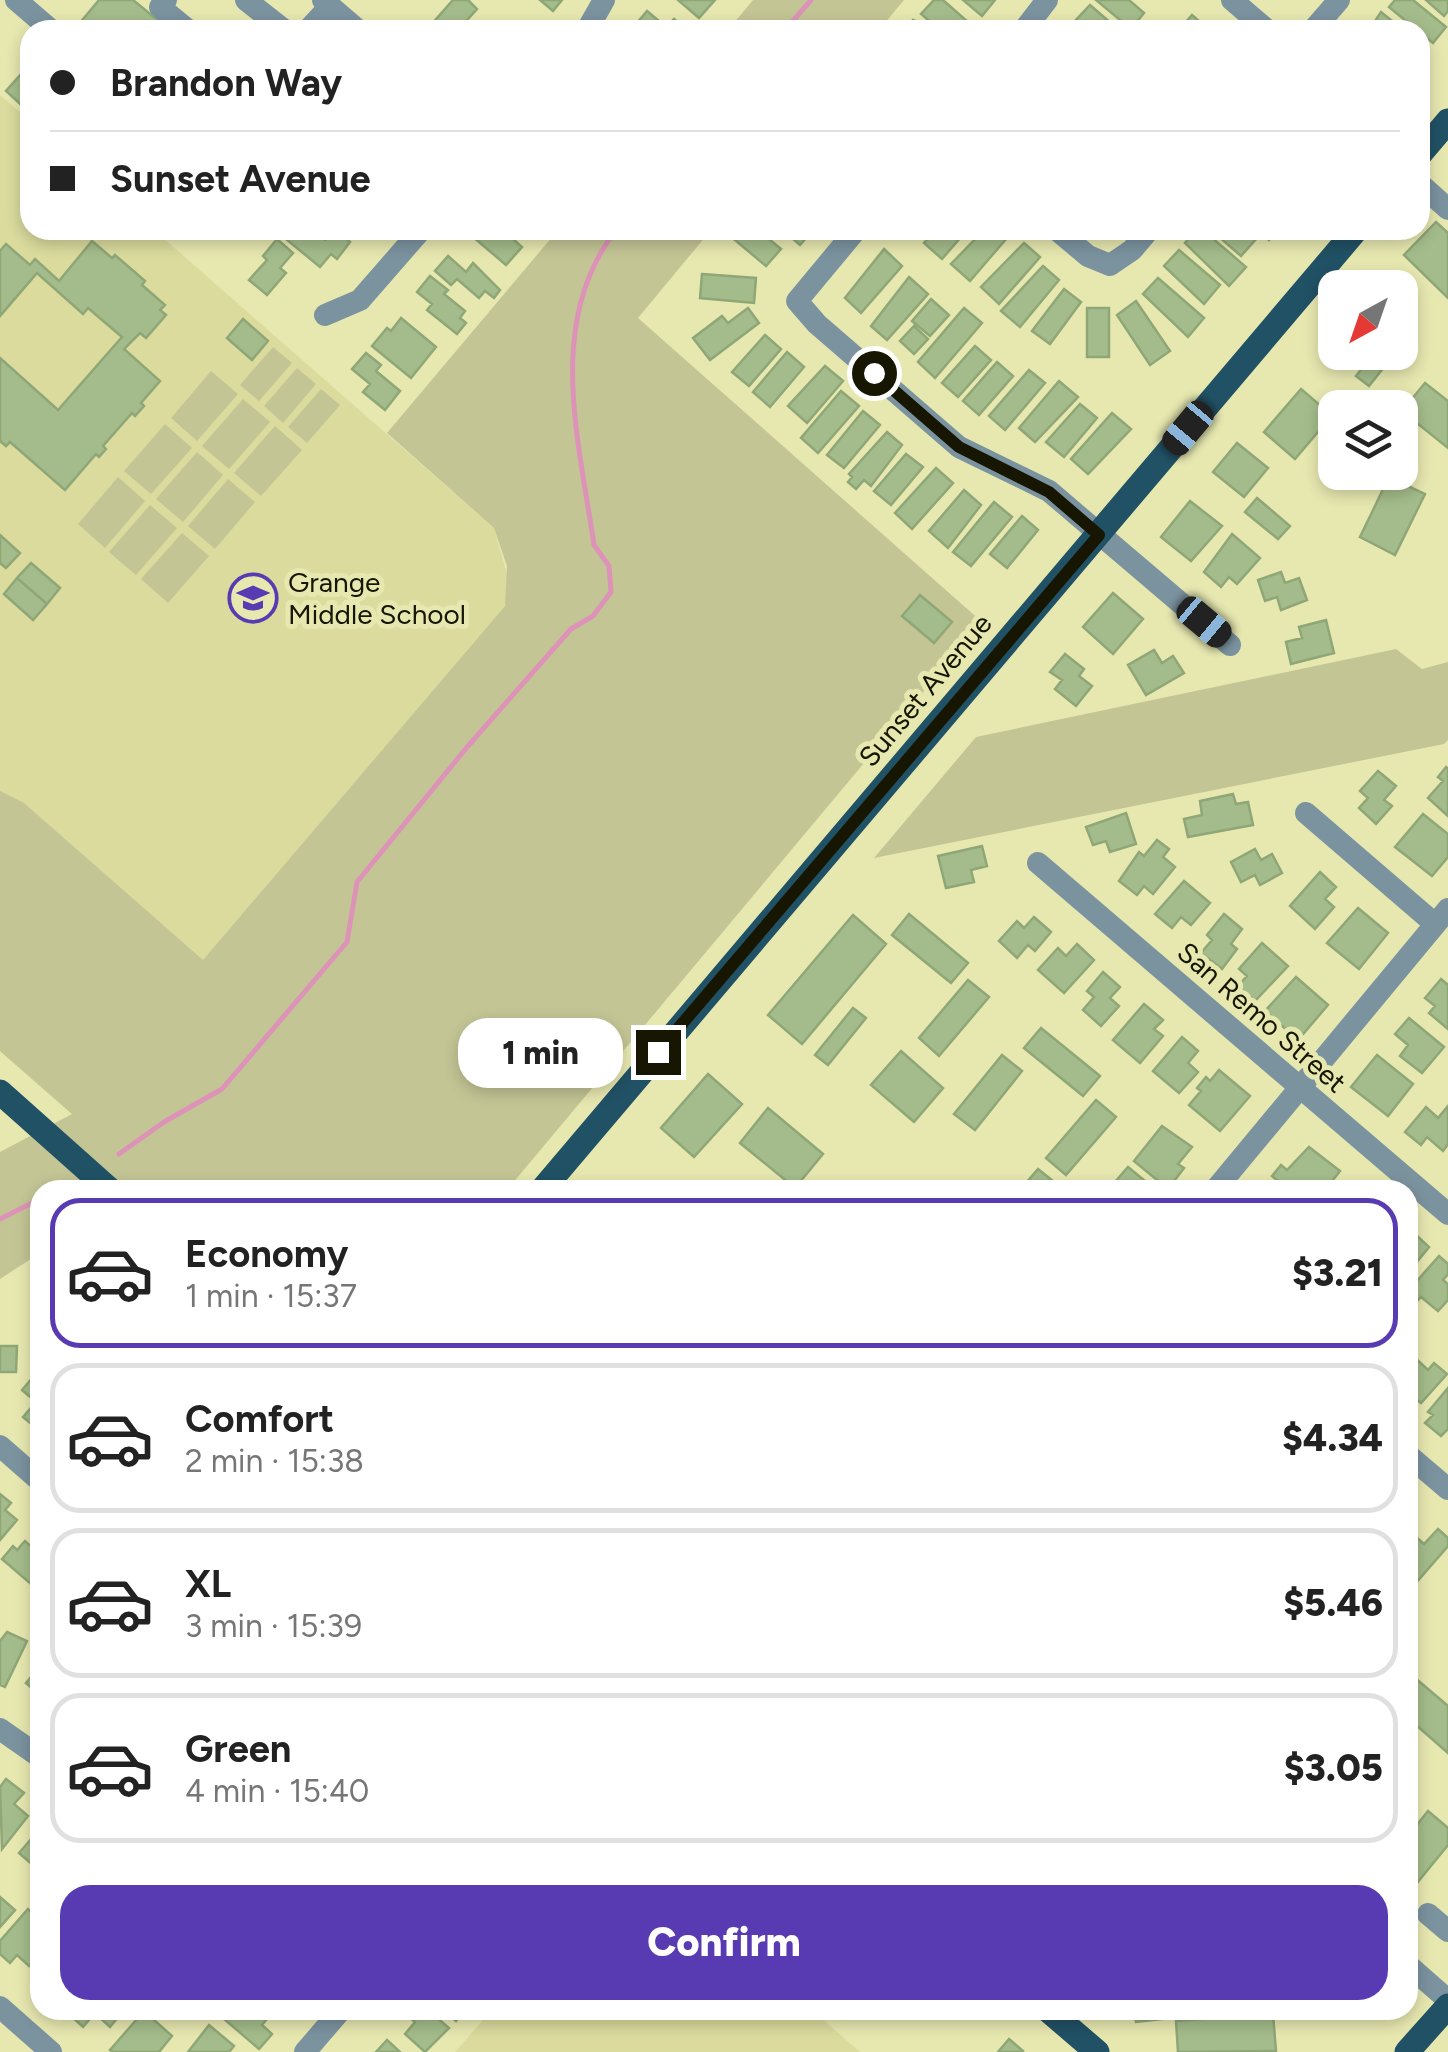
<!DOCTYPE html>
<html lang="en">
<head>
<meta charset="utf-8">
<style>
	:root { --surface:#fff; --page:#f6f6f6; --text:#222; --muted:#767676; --line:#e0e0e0; --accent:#583ab2 }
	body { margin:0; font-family:Figtree,sans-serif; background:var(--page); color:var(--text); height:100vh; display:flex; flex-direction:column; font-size:38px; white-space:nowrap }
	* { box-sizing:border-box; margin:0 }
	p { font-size:32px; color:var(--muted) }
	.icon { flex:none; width:55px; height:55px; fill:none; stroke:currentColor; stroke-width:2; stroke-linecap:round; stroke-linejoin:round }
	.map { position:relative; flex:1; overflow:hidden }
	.panel { position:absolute; left:30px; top:1180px; width:1388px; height:840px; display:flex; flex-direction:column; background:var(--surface); border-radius:30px; box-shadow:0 5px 15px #0003 }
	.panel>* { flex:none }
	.guide { position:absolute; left:20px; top:20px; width:1410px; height:220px; border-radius:30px; box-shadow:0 5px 15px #0003; display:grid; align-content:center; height:220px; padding:0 30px; background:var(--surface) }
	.needle { width:65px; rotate:220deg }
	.buttons { position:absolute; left:1318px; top:270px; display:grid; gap:20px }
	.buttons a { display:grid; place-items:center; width:100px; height:100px; border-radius:20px; background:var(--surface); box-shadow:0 5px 15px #0003; font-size:50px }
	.end { position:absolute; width:45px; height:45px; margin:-22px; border:12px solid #161603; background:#fff; box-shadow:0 0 0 5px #fff }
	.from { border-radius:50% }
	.bubble { position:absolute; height:70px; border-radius:30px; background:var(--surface); box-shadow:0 5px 15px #0003; font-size:32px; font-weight:800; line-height:70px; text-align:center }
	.car { position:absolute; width:30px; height:60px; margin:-30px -15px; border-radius:12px; box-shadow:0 0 8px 2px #0007; background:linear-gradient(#222 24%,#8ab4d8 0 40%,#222 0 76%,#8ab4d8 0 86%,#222 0) }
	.guide b { display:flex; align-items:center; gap:35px; height:95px; font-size:38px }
	.guide b+b { border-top:2px solid var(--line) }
	.guide i { width:25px; height:25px; background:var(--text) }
	ul { padding:18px 0 0; list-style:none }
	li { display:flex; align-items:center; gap:30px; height:150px; margin:0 20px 15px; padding:0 10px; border:5px solid var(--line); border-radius:30px }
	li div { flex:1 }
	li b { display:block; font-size:38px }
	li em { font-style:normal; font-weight:800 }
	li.active { border-color:var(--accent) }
	li>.icon { width:90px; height:90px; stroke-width:1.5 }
	.primary-button { display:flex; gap:20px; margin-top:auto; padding:20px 30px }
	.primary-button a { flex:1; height:115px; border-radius:30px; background:var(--accent); color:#fff; font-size:40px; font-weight:800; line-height:115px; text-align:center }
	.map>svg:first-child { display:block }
	.built { fill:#dadb9d }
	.green { fill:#c4c595 }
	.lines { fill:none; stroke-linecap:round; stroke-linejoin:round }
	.stream { stroke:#dd93b7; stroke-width:5 }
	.building { fill:#a4bc8b; stroke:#8fa676; stroke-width:2.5 }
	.minor { stroke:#7b939f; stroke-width:22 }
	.major { stroke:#215165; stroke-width:25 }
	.route { stroke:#161603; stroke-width:12 }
	.labels { text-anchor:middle; stroke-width:10; stroke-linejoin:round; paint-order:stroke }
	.poi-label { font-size:28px; fill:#161603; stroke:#e7e8b0; text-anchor:start }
	.street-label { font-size:28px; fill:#161603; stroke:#e7e8b0 }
</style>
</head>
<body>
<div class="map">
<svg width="1448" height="2052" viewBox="0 0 1448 2052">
	<rect width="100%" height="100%" fill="#e7e8b0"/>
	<!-- built -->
	<path class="built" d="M 0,95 L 30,121 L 30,230 L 154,230 L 494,528 L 508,578 L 505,606 L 72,1114 L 0,1051 Z
		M 492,2010 L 812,2010 L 860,2052 L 455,2052 Z"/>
	<!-- green -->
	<path class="green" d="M 753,0 L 904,0 L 879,30 L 728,30 Z
		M 558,230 L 711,230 L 638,318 L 982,622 L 507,1190 L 160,1190 L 149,1181 L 135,1190 L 40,1190 L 40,1253 L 0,1279 L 0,1152 L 72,1114 L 0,1051 L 0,791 L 24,803 L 203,960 L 505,606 L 507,566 L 494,528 L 387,433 Z
		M 273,347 L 292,363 L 259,401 L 240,385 Z
		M 297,368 L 316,384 L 283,423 L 264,406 Z
		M 211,371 L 238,394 L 197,441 L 171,418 Z
		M 321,389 L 340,405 L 307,443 L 288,427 Z
		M 243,399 L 270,422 L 229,469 L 202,446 Z
		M 165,424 L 192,448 L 151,494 L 124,471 Z
		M 275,426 L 302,450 L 261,496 L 234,473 Z
		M 197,452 L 223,475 L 183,522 L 156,499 Z
		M 118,477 L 145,501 L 105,548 L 78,524 Z
		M 228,479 L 255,502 L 215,549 L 188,526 Z
		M 150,505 L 177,528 L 136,575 L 109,552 Z
		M 182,533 L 209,556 L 168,603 L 141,579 Z
		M 1396,649 L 1422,669 L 1448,662 L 1448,740 L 1444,744 L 874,858 L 976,737 Z"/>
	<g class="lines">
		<!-- stream -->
		<path class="stream" d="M 785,30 L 811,0
			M 119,1154 L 164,1122 L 222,1089 L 347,942 L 357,882 L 468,746 L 571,629 L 593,616 L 611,592 L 609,566 L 594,545 C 579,441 545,321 616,230
			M 58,1190 L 60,1189
			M 0,1219 L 40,1199"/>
	</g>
	<!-- building -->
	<path class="building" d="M 99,0 L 133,0 L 170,30 L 74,30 Z
		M 453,0 L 468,0 L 477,9 L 458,30 L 434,30 L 430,26 Z
		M 540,0 L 562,0 L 553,11 Z
		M 678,0 L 715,0 L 699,18 Z
		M 934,0 L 943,0 L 977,30 L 940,30 L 921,14 Z
		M 963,0 L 995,0 L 982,16 Z
		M 1096,0 L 1129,0 L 1144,13 L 1131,29 Z
		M 1395,0 L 1413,0 L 1446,27 L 1433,43 L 1389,7 Z
		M 1426,0 L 1448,0 L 1448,11 L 1444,16 Z
		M 1090,5 L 1119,30 L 1085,30 L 1075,21 Z
		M 647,11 L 666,27 L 674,19 L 687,30 L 631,30 Z
		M 1381,12 L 1403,30 L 1369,30 Z
		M 1192,15 L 1209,30 L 1179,30 Z
		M 913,20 L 922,24 L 928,30 L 904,30 Z
		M 30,64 L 30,113 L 6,91 Z
		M 1436,222 L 1448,233 L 1448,298 L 1404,255 Z
		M 293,230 L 313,230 L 325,240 L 335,230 L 350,242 L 337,259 L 331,254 L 320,267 L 286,239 Z
		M 477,230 L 503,230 L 522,247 L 506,265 L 472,236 Z
		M 733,230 L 758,230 L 781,249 L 766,266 L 729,235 Z
		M 783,230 L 813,230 L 800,245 Z
		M 936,230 L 967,230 L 942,259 L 924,243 Z
		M 984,230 L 996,230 L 1006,239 L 970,281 L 951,264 Z
		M 1196,230 L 1203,230 L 1246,267 L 1229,286 L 1185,243 Z
		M 1211,230 L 1248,230 L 1257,238 L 1241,256 Z
		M 1257,230 L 1278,230 L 1269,240 Z
		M 277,239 L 293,253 L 280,268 L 286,273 L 267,295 L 249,280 L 267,260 L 263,256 Z
		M 92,241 L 112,258 L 115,255 L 145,281 L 142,285 L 165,305 L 160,310 L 166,315 L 146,338 L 140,333 L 124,349 L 160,381 L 141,403 L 144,406 L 135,416 L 132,413 L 103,446 L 106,449 L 99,457 L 96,454 L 65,490 L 10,442 L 6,446 L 0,441 L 0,358 L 58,410 L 122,337 L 88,308 L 83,314 L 37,273 L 0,316 L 0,251 L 6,244 L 30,265 L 35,259 L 59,281 Z
		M 1024,243 L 1040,257 L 999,304 L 981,287 Z
		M 884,249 L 902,266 L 861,313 L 845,298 Z
		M 1179,250 L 1220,285 L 1204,304 L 1164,266 Z
		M 448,256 L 466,272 L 473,263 L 500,290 L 494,298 L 485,291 L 479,298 L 457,279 L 451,285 L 435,271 Z
		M 1043,266 L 1059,280 L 1020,327 L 1001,311 Z
		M 702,274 L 756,278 L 754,303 L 700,298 Z
		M 430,276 L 448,290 L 444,294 L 465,311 L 460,318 L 466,323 L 457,334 L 427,310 L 432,304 L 417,292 Z
		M 909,277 L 928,294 L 887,340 L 871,326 Z
		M 1158,278 L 1204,318 L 1188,337 L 1143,294 Z
		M 1064,289 L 1081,302 L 1050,344 L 1032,331 Z
		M 931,299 L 949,315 L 930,336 L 912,321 Z
		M 1136,301 L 1170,351 L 1150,365 L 1117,315 Z
		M 748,308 L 759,323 L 710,360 L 693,338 L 722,316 L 728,323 Z
		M 964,308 L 982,323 L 935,378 L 918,362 Z
		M 1087,308 L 1109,308 L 1109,357 L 1087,357 Z
		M 401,318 L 436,347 L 411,378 L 372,346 L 387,328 L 391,331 Z
		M 243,319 L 268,341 L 252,360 L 227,338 Z
		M 914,326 L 928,339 L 914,354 L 900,341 Z
		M 765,335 L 781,349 L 749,386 L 732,372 Z
		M 975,346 L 991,360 L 958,397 L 942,383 Z
		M 787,352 L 804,367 L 770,407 L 753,392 Z
		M 1375,352 L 1396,352 L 1369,386 L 1356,376 Z
		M 366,353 L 381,365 L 376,371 L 400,391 L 385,410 L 363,392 L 370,384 L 352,369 Z
		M 997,362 L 1013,376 L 979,415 L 963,401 Z
		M 825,366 L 843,381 L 807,423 L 788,406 Z
		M 1029,370 L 1045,383 L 1005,430 L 989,416 Z
		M 1059,381 L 1078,397 L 1035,442 L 1019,428 Z
		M 1425,383 L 1448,401 L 1448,448 L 1402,411 Z
		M 1301,389 L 1335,418 L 1335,423 L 1323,437 L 1318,432 L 1295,459 L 1264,432 Z
		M 841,391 L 859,406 L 818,453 L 801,438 Z
		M 1080,404 L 1097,418 L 1064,457 L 1046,442 Z
		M 863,411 L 880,425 L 844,468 L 827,455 Z
		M 1112,413 L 1131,429 L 1088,474 L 1071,459 Z
		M 887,432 L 902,445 L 871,486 L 864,480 L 856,489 L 848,482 L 852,477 L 849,474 Z
		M 1237,443 L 1268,468 L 1244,497 L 1213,472 Z
		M 906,454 L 923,467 L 891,505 L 874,491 Z
		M 936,468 L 953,483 L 912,529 L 895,513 Z
		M 1389,477 L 1425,494 L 1395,555 L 1360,537 Z
		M 964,490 L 981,505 L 948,548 L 929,531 Z
		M 1257,498 L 1290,526 L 1278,539 L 1245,512 Z
		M 1190,501 L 1222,526 L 1191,561 L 1161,537 Z
		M 994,502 L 1012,517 L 971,566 L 953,552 Z
		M 1022,516 L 1038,530 L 1007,568 L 990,554 Z
		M 1232,534 L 1260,558 L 1237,584 L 1229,577 L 1221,587 L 1204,572 Z
		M 0,535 L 20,553 L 6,568 L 0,563 Z
		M 31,563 L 60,588 L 47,604 L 17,578 Z
		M 1281,572 L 1285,583 L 1299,578 L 1307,600 L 1281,610 L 1277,597 L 1265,601 L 1258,580 Z
		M 17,578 L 47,604 L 33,620 L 4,594 Z
		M 1113,593 L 1143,619 L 1113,654 L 1083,627 Z
		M 920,595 L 952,622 L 934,643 L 902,616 Z
		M 1326,620 L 1334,653 L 1291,664 L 1286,642 L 1302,638 L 1299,627 Z
		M 1154,650 L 1162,663 L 1173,656 L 1184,673 L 1146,695 L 1128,665 Z
		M 1065,654 L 1084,669 L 1079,676 L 1092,686 L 1076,706 L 1055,689 L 1062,680 L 1050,672 Z
		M 1446,767 L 1448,769 L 1448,816 L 1428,798 L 1443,781 L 1438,777 Z
		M 1378,771 L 1396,786 L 1384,800 L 1392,806 L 1376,824 L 1359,808 L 1368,798 L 1360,791 Z
		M 1233,794 L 1236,804 L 1248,802 L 1253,825 L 1188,837 L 1184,819 L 1202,815 L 1200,801 Z
		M 1126,813 L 1136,844 L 1110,852 L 1106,841 L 1093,845 L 1086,827 Z
		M 1423,814 L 1448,834 L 1448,857 L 1432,876 L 1395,847 Z
		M 1157,840 L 1169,849 L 1163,857 L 1175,867 L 1153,894 L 1144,886 L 1137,895 L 1119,881 L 1139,852 L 1144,856 Z
		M 982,846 L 987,866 L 971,870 L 974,882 L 946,888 L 938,856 Z
		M 1255,849 L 1261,860 L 1272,854 L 1282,873 L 1260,885 L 1255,875 L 1241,882 L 1231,862 Z
		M 1320,872 L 1336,887 L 1325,899 L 1334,907 L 1315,929 L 1290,906 Z
		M 1184,881 L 1210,903 L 1191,925 L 1181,917 L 1172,928 L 1155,914 Z
		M 1358,908 L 1388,933 L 1359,969 L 1327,943 Z
		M 909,914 L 968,963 L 951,983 L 892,935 Z
		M 1224,914 L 1242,929 L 1231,944 L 1237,949 L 1222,969 L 1201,953 L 1212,940 L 1207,935 Z
		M 853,915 L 886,944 L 802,1044 L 768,1015 Z
		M 1034,917 L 1051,932 L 1035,951 L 1028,945 L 1017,958 L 999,941 L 1017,921 L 1024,928 Z
		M 1262,943 L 1288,966 L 1255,1001 L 1238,986 L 1247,976 L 1239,969 Z
		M 1077,944 L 1094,960 L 1064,993 L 1038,970 L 1058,948 L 1066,956 Z
		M 1103,972 L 1120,987 L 1110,998 L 1119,1006 L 1101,1026 L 1083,1010 L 1094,997 L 1087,991 Z
		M 1296,977 L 1328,1005 L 1298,1040 L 1265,1011 Z
		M 1441,979 L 1448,985 L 1448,1029 L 1429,1013 L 1435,1006 L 1425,998 Z
		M 968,980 L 989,997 L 939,1056 L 919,1038 Z
		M 1144,1004 L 1163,1020 L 1154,1029 L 1163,1036 L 1140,1063 L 1113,1040 Z
		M 853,1008 L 866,1018 L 828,1065 L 815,1055 Z
		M 1409,1018 L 1444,1047 L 1422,1073 L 1400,1056 L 1408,1045 L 1395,1034 Z
		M 1041,1028 L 1100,1076 L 1083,1096 L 1024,1048 Z
		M 1182,1037 L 1198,1051 L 1188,1063 L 1198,1072 L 1179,1093 L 1153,1071 Z
		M 901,1051 L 943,1088 L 914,1122 L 871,1085 Z
		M 1002,1055 L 1022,1071 L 975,1130 L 954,1114 Z
		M 1377,1055 L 1413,1084 L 1388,1116 L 1351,1087 Z
		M 1219,1070 L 1250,1096 L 1220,1131 L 1189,1105 L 1201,1091 L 1197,1088 L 1206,1077 L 1210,1081 Z
		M 708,1074 L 742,1104 L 694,1157 L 661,1128 Z
		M 1096,1100 L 1116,1117 L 1066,1175 L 1046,1158 Z
		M 1448,1106 L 1448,1144 L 1443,1151 L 1427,1137 L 1421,1145 L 1405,1132 L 1426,1107 L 1438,1118 Z
		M 768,1108 L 823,1154 L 795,1188 L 740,1143 Z
		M 1162,1126 L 1192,1147 L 1178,1164 L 1184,1168 L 1168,1189 L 1134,1161 Z
		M 1309,1147 L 1340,1171 L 1325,1190 L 1289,1190 L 1272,1176 L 1281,1165 L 1287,1170 Z
		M 1128,1167 L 1156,1190 L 1108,1190 Z
		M 1038,1169 L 1059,1186 L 1056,1190 L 1020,1190 Z
		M 1415,1234 L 1429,1247 L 1408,1273 L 1408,1242 Z
		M 1439,1256 L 1448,1264 L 1448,1274 L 1443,1280 L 1448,1284 L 1448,1300 L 1438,1311 L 1421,1297 L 1416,1302 L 1408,1291 Z
		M 0,1346 L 17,1346 L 16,1372 L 0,1372 Z
		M 1412,1355 L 1428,1370 L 1434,1363 L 1447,1374 L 1421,1403 L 1408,1393 L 1408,1360 Z
		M 40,1369 L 40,1419 L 34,1426 L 23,1417 L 36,1402 L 22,1390 Z
		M 1448,1388 L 1448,1429 L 1441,1436 L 1425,1423 L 1433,1415 L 1428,1412 Z
		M 0,1494 L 11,1503 L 5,1510 L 17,1520 L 0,1540 Z
		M 1438,1529 L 1448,1538 L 1448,1546 L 1415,1584 L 1408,1577 L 1408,1530 L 1424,1544 Z
		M 25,1541 L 37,1552 L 40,1549 L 40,1573 L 31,1584 L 2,1559 L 13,1546 L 17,1550 Z
		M 7,1632 L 27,1641 L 5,1687 L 0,1685 L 0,1641 Z
		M 40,1666 L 40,1695 L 26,1683 Z
		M 1408,1672 L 1448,1706 L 1448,1753 L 1408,1718 Z
		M 6,1779 L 24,1793 L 14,1804 L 28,1816 L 2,1849 L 0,1787 Z
		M 1428,1811 L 1448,1828 L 1448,1845 L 1408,1894 L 1408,1836 Z
		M 38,1831 L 40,1833 L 40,1871 L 19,1853 Z
		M 0,1897 L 15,1910 L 0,1927 Z
		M 28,1909 L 40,1920 L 40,1953 L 29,1966 L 17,1955 L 10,1963 L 0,1954 L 0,1941 Z
		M 72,2010 L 124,2010 L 110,2027 L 95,2013 L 83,2027 L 69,2014 Z
		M 230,2010 L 274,2010 L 262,2025 L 272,2034 L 259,2049 L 223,2018 Z
		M 401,2010 L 428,2010 L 449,2028 L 425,2052 L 405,2034 L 415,2022 Z
		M 443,2010 L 465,2010 L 456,2021 Z
		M 1134,2010 L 1171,2010 L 1172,2018 L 1136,2022 Z
		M 144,2011 L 172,2036 L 159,2052 L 113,2052 L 110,2050 Z
		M 1273,2014 L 1276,2051 L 1178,2052 L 1176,2021 Z
		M 209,2025 L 234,2046 L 229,2052 L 188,2052 Z
		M 1009,2039 L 1023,2051 L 1022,2052 L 998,2052 Z
		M 387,2040 L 400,2052 L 376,2052 Z"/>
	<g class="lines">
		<!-- minor -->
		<path class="minor" d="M 16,0 L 51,30
			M 166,0 L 160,7 L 188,30
			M 246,0 L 284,30
			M 323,0 L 358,30
			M 1232,0 L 1267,30
			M 308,30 L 330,6
			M 587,30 L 604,0
			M 1024,30 L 1047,0
			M 1313,30 L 1339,0
			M 1420,184 L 1448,209
			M 856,230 L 797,301 L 817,324 L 959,447 L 1049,491 L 1230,645
			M 1057,230 L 1088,256 L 1110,265 L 1132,250 L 1149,230
			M 325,315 L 360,300 L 421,230
			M 1306,813 L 1435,924
			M 1038,863 L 1448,1214
			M 1215,1190 L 1448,909
			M 0,1446 L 40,1481
			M 1408,1455 L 1448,1489
			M 0,1729 L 40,1757
			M 1428,1914 L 1448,1931
			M 1408,1965 L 1448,2000
			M 0,2007 L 51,2052
			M 305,2052 L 341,2010"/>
		<!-- major -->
		<path class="major" d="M 1420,154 L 1448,121
			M 0,1092 L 110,1190
			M 542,1190 L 1356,230
			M 1048,2010 L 1097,2052
			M 1407,2052 L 1448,2006"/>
	</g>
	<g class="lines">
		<!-- route -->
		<path class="route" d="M 658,1052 L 1099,535 L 1049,492 L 959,447 L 874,373"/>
	</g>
	<!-- icons -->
	<defs>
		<g id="school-ring" transform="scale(2.5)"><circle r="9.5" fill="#e7e8b0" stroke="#583ab2" stroke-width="1.5"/><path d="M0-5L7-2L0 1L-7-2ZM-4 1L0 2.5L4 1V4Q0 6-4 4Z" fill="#583ab2"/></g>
	</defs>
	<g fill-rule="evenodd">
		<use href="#school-ring" x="253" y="598"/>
	</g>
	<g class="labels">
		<!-- poi labels -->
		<g class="poi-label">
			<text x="288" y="592">Grange<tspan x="288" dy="32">Middle School</tspan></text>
		</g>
		<!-- street labels -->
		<g class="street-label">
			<text transform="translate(925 690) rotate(-50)" y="10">Sunset Avenue</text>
			<text transform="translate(1262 1017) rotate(41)" y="10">San Remo Street</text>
		</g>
	</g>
</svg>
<div class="buttons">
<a><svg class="needle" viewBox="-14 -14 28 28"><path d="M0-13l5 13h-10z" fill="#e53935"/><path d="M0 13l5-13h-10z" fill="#767676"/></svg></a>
<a><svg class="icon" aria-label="layers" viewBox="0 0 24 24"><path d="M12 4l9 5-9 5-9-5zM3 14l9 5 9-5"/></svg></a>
</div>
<i class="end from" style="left:874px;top:373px"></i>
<i class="end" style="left:658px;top:1052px"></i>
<div class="bubble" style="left:458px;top:1018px;width:165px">1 min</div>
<i class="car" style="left:1188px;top:428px;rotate:220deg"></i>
<i class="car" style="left:1204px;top:622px;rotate:130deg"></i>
<div class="guide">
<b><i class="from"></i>Brandon Way</b>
<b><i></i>Sunset Avenue</b>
</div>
<section class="panel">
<ul>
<li class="active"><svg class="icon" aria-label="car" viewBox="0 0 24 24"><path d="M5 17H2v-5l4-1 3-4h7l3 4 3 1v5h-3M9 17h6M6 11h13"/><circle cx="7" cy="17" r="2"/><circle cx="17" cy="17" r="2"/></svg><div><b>Economy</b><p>1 min · 15:37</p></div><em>$3.21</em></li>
<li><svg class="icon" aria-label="car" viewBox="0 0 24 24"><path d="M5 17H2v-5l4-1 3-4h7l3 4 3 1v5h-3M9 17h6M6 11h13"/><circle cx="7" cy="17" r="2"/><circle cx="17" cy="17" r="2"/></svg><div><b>Comfort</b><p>2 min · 15:38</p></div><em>$4.34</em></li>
<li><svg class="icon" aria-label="car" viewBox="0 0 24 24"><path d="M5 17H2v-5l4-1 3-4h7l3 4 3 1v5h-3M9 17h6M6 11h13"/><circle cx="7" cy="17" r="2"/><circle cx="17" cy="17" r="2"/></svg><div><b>XL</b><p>3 min · 15:39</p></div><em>$5.46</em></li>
<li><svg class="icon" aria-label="car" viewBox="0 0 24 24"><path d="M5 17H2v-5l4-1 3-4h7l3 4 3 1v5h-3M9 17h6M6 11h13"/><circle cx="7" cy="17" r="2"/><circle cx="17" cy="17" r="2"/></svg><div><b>Green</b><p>4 min · 15:40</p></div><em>$3.05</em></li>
</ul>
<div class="primary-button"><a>Confirm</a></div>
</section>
</div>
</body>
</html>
